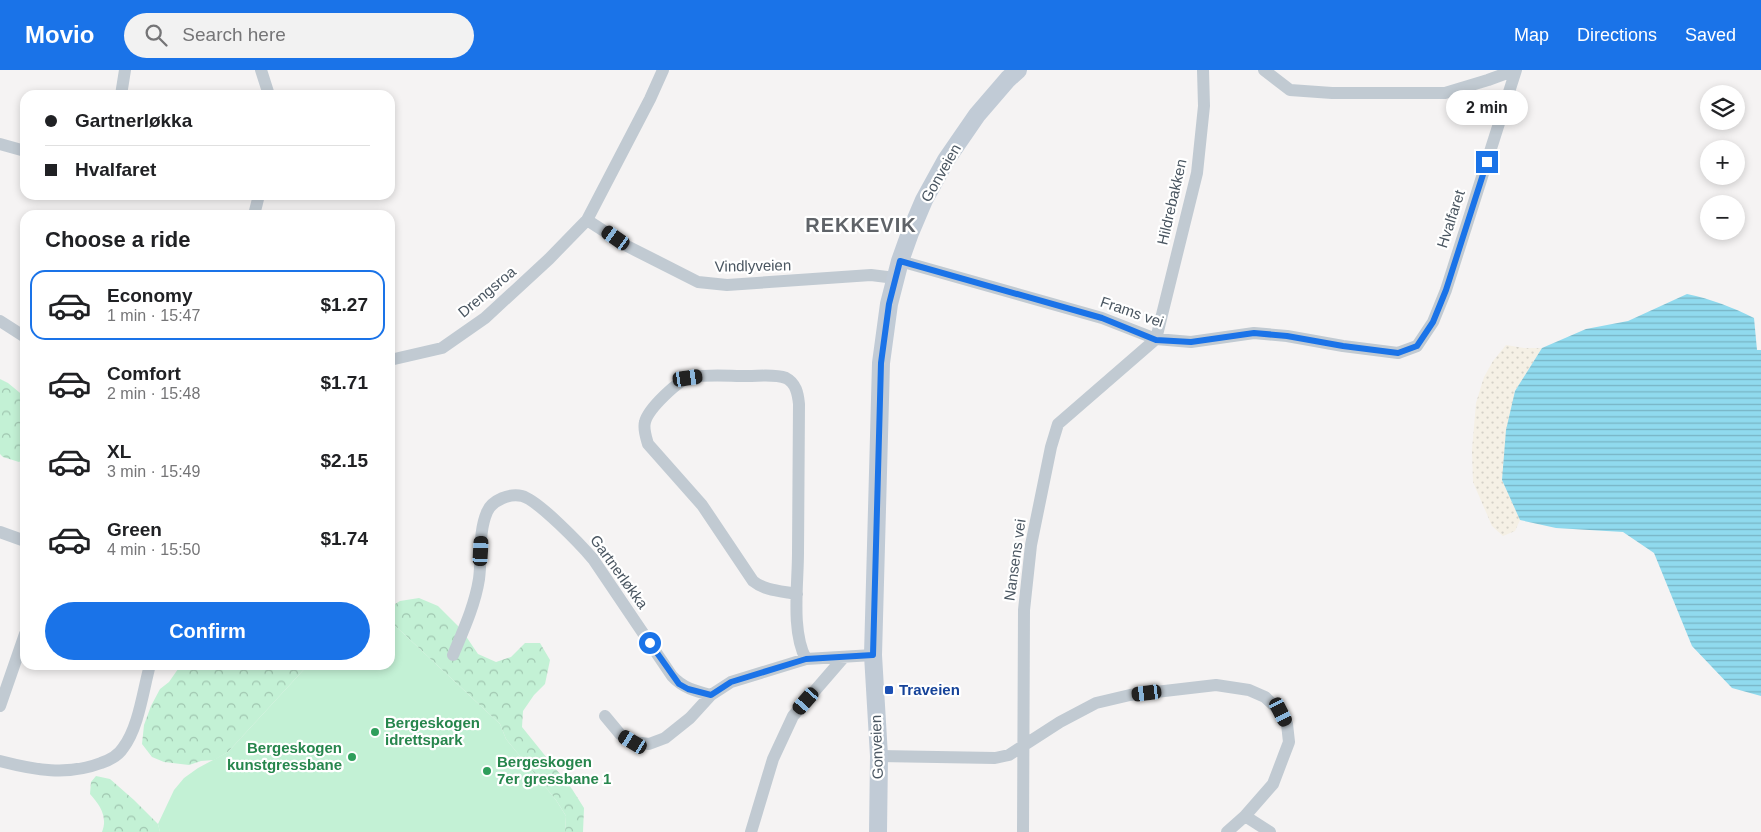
<!DOCTYPE html>
<html lang="en">
<head>
<meta charset="utf-8">
<style>
	:root { --surface:#fff; --page:#f2f2f2; --text:#202124; --muted:#757577; --line:#e0e0e0; --accent:#1a73e8 }
	body { margin:0; font-family:Helvetica,sans-serif; background:var(--page); color:var(--text); height:100vh; display:flex; flex-direction:column; font-size:19px; white-space:nowrap }
	* { box-sizing:border-box; margin:0 }
	p { font-size:16px; color:var(--muted) }
	.icon { flex:none; width:28px; height:28px; fill:none; stroke:currentColor; stroke-width:2; stroke-linecap:round; stroke-linejoin:round }
	.map { position:relative; flex:1; overflow:hidden }
	.sheet { position:absolute; left:20px; top:140px; width:375px; height:460px; display:flex; flex-direction:column; background:var(--surface); border-radius:15px; box-shadow:0 2px 8px #0003 }
	.sheet>* { flex:none }
	.guide { position:absolute; left:20px; top:20px; width:375px; height:110px; border-radius:15px; box-shadow:0 2px 8px #0003; display:grid; align-content:center; height:110px; padding:0 25px; background:var(--surface) }
	.buttons { position:absolute; left:1700px; top:15px; display:grid; gap:10px }
	.buttons a { display:grid; place-items:center; width:45px; height:45px; border-radius:50%; background:var(--surface); box-shadow:0 2px 8px #0003; font-size:25px }
	.end { position:absolute; width:22px; height:22px; margin:-11px; border:6px solid #1a73e8; background:#fff; box-shadow:0 0 0 2px #fff }
	.from { border-radius:50% }
	.bubble { position:absolute; height:35px; border-radius:18px; background:var(--surface); box-shadow:0 2px 8px #0003; font-size:16px; font-weight:700; line-height:35px; text-align:center }
	.car { position:absolute; width:15px; height:30px; margin:-15px -8px; border-radius:6px; box-shadow:0 0 4px 1px #0007; background:linear-gradient(#222 24%,#8ab4d8 0 40%,#222 0 76%,#8ab4d8 0 86%,#222 0) }
	.guide b { display:flex; align-items:center; gap:18px; height:48px; font-size:19px }
	.guide b+b { border-top:1px solid var(--line) }
	.guide i { width:12px; height:12px; background:var(--text) }
	ul { padding:0; list-style:none }
	li { display:flex; align-items:center; gap:15px; height:70px; margin:0 10px 8px; padding:0 15px; border:2px solid transparent; border-radius:15px }
	li div { flex:1 }
	li b { display:block; font-size:19px }
	li em { font-style:normal; font-weight:700 }
	li.on { border-color:var(--accent) }
	li>.icon { width:45px; height:45px; stroke-width:1.5 }
	h2 { padding:0 25px; font-size:22px; line-height:60px }
	.cta { display:flex; gap:10px; margin-top:auto; padding:10px 25px }
	.cta a { flex:1; height:58px; border-radius:30px; background:var(--accent); color:#fff; font-size:20px; font-weight:700; line-height:58px; text-align:center }
	header { display:flex; align-items:center; gap:30px; box-sizing:border-box; height:70px; padding:0 25px; background:var(--accent); color:#fff }
	header strong { font-size:24px }
	nav { display:flex; gap:28px; margin-inline-start:auto; font-size:18px }
	.search { width:350px; height:45px; background:var(--page); display:flex; align-items:center; gap:12px; box-sizing:border-box; padding:0 18px; border-radius:28px; color:var(--muted); font-size:19px }
	.map>svg:first-child { display:block }
	.forest { fill:url(#forest-crowns) }
	.sand { fill:url(#sand-dots) }
	.garden { fill:#c3f1d5 }
	.water { fill:url(#water-rules) }
	.lines { fill:none; stroke-linecap:round; stroke-linejoin:round }
	.street { stroke:#c1cad2; stroke-width:12 }
	.secondary { stroke:#c1cbd6; stroke-width:18 }
	.route { stroke:#1a73e8; stroke-width:6 }
	.transit-dot { fill:#1a4fb4; stroke:#fff; stroke-width:2 }
	.leisure-dot { fill:#2e9e5b; stroke:#fff; stroke-width:2 }
	.labels { text-anchor:middle; stroke-width:4.5; stroke-linejoin:round; paint-order:stroke }
	.street-label { font-size:15px; fill:#4a5661; stroke:#fff }
	.transit-label { font-size:15px; font-weight:bold; fill:#164399; stroke:#fff; text-anchor:start }
	.leisure-label { font-size:15px; font-weight:bold; fill:#27864d; stroke:#fff; text-anchor:start }
	.district-label { font-size:20px; font-weight:bold; letter-spacing:1px; fill:#5f6368; stroke:#fff }
</style>
</head>
<body>
<header>
<strong>Movio</strong>
<div class="search"><svg class="icon" aria-label="search" viewBox="0 0 24 24"><circle cx="10" cy="10" r="6"/><path d="M15 15l6 6"/></svg>Search here</div>
<nav><a>Map</a><a>Directions</a><a>Saved</a></nav>
</header>
<div class="map">
<svg width="1761" height="762" viewBox="0 0 1761 762">
	<defs>
		<pattern id="forest-crowns" width="20" height="18" patternUnits="userSpaceOnUse" patternTransform="scale(1.25)"><rect width="20" height="18" fill="#c3f1d5"/><path d="M2 6a3 3 0 1 1 6 0M12 15a3 3 0 1 1 6 0" fill="none" stroke="#a0c6b0"/></pattern>
		<pattern id="sand-dots" width="8" height="8" patternUnits="userSpaceOnUse" patternTransform="scale(1.25)"><rect width="8" height="8" fill="#f5f0e5"/><path d="M2 2h.1M6 6h.1" fill="none" stroke="#d4d0c7" stroke-width="1.8" stroke-linecap="round"/></pattern>
		<pattern id="water-rules" width="6" height="5" patternUnits="userSpaceOnUse" patternTransform="scale(1.25)"><rect width="6" height="5" fill="#90daee"/><path d="M0 2.5h6" fill="none" stroke="#78b4c4"/></pattern>
	</defs>
	<rect width="100%" height="100%" fill="#f5f3f3"/>
	<!-- forest -->
	<path class="forest" d="M 0,309 L 8,313 L 25,327 L 25,388 L 19,392 L 3,387 L 0,384 Z
		M 419,528 L 438,536 L 461,559 L 478,584 L 496,592 L 511,587 L 525,573 L 540,573 L 550,590 L 545,614 L 534,625 L 523,641 L 522,657 L 572,719 L 584,738 L 583,762 L 565,762 L 566,746 L 556,730 L 506,669 L 500,654 L 390,551 L 390,537 L 400,531 Z
		M 178,595 L 308,595 L 228,682 L 214,690 L 201,691 L 189,695 L 164,692 L 152,687 L 142,674 L 144,655 L 151,636 L 160,619 L 169,612 L 178,599 Z
		M 96,706 L 110,709 L 134,730 L 158,754 L 160,762 L 102,762 C 108,747 100,735 90,724 L 91,712 Z"/>
	<!-- sand -->
	<path class="sand" d="M 1506,275 L 1524,278 L 1542,278 L 1515,321 L 1502,410 L 1520,450 L 1515,461 L 1503,466 L 1492,456 L 1473,412 L 1472,380 L 1476,333 L 1484,307 L 1493,291 Z"/>
	<!-- garden -->
	<path class="garden" d="M 390,551 L 500,654 L 506,669 L 556,730 L 566,746 L 565,762 L 160,762 L 158,754 L 174,720 L 184,708 L 198,698 L 228,682 L 308,595 L 390,595 Z"/>
	<!-- water -->
	<path class="water" d="M 1687,224 C 1711,229 1732,237 1754,248 L 1757,280 L 1761,280 L 1761,626 L 1732,618 L 1692,576 L 1654,483 L 1623,462 L 1556,458 L 1520,450 L 1502,410 L 1506,360 L 1515,321 L 1542,278 L 1586,259 L 1628,251 Z"/>
	<g class="lines">
		<!-- street -->
		<path class="street" d="M 261,0 L 269,25
			M 663,0 L 650,29 L 587,150 L 627,176 L 698,212 L 727,215 L 871,205 L 895,208
			M 1264,0 L 1290,20 L 1332,23 L 1445,23 L 1488,10 L 1515,0
			M 121,25 L 125,0
			M 0,74 L 25,81
			M 254,145 L 259,125
			M 900,191 L 1102,248 L 1156,269 L 1191,272 L 1254,263 L 1287,266 L 1343,276 L 1398,283 L 1417,276 L 1433,252 L 1446,220 L 1516,0
			M 0,251 L 25,267
			M 390,290 L 442,278 L 485,248 L 549,189 L 587,150
			M 0,462 L 25,471
			M 797,524 C 782,521 765,521 753,511 L 702,435 L 648,374 C 646,367 643,359 645,352 C 648,339 678,310 691,307 C 709,304 729,306 748,306 C 760,306 775,304 786,308 C 796,313 798,324 799,334 C 799,384 798,434 798,483 C 798,515 791,561 806,589
			M 453,585 C 463,561 475,535 479,509 C 482,487 478,463 487,442 C 492,430 510,423 522,426 C 538,430 581,475 593,489 L 672,606 C 683,618 695,621 711,625
			M 0,636 L 25,564
			M 605,646 L 620,664 L 633,672 L 649,674 L 665,668 L 690,648 L 711,625 L 731,612 L 806,589 L 873,585
			M 879,686 L 995,688 L 1009,685 L 1060,652 L 1096,633 L 1130,625 L 1216,615 L 1249,620 L 1265,627 L 1281,642 L 1287,654 L 1289,672 L 1273,714 L 1245,746 L 1227,762
			M 0,691 C 35,700 67,706 101,693 C 110,690 118,686 123,678 C 139,657 143,620 150,595
			M 1245,746 L 1270,762
			M 751,762 L 773,689 L 793,646 L 844,587
			M 1023,762 L 1024,540 L 1031,475 L 1051,377 L 1058,354 L 1156,269 L 1197,103 L 1204,36 L 1203,0"/>
		<!-- secondary -->
		<path class="secondary" d="M 878,762 L 879,686 L 873,585 L 881,293 L 889,234 L 900,191 L 910,163 L 924,130 L 946,90 L 977,45 L 1008,9 L 1018,0"/>
	</g>
	<g class="lines">
		<!-- route -->
		<path class="route" d="M 650,573 L 679,614 L 688,619 L 711,625 L 731,612 L 806,589 L 873,585 L 881,293 L 889,234 L 900,191 L 1102,248 L 1156,270 L 1191,272 L 1254,263 L 1287,266 L 1343,276 L 1398,283 L 1417,276 L 1433,252 L 1446,220 L 1487,92"/>
	</g>
	<!-- markers -->
	<rect class="transit-dot" x="884" y="615" width="10" height="10" rx="2.5"/>
	<g class="leisure-dot">
		<circle cx="375" cy="662" r="5"/>
		<circle cx="352" cy="687" r="5"/>
		<circle cx="487" cy="701" r="5"/>
	</g>
	<g class="labels">
		<!-- street labels -->
		<g class="street-label">
			<text transform="translate(941 103) rotate(-60)" y="5">Gonveien</text>
			<text transform="translate(1172 132) rotate(-77)" y="5">Hildrebakken</text>
			<text transform="translate(1451 149) rotate(-72)" y="5">Hvalfaret</text>
			<text transform="translate(753 196) rotate(-1)" y="5">Vindlyveien</text>
			<text transform="translate(487 222) rotate(-40)" y="5">Drengsroa</text>
			<text transform="translate(1132 242) rotate(19)" y="5">Frams vei</text>
			<text transform="translate(1015 490) rotate(-82)" y="5">Nansens vei</text>
			<text transform="translate(619 502) rotate(54)" y="5">Gartnerløkka</text>
			<text transform="translate(877 677) rotate(-92)" y="5">Gonveien</text>
		</g>
		<!-- transit labels -->
		<g class="transit-label">
			<text x="899" y="625">Traveien</text>
		</g>
		<!-- leisure labels -->
		<g class="leisure-label">
			<text x="385" y="658">Bergeskogen<tspan x="385" dy="17">idrettspark</tspan></text>
			<text x="342" y="683" text-anchor="end">Bergeskogen<tspan x="342" dy="17">kunstgressbane</tspan></text>
			<text x="497" y="697">Bergeskogen<tspan x="497" dy="17">7er gressbane 1</tspan></text>
		</g>
		<!-- district labels -->
		<g class="district-label">
			<text x="861" y="162">REKKEVIK</text>
		</g>
	</g>
</svg>
<div class="buttons">
<a><svg class="icon" aria-label="layers" viewBox="0 0 24 24"><path d="M12 4l9 5-9 5-9-5zM3 14l9 5 9-5"/></svg></a>
<a>+</a>
<a>−</a>
</div>
<i class="end from" style="left:650px;top:573px"></i>
<i class="end" style="left:1487px;top:92px"></i>
<div class="bubble" style="left:1446px;top:20px;width:82px">2 min</div>
<i class="car" style="left:616px;top:168px;rotate:305deg"></i>
<i class="car" style="left:688px;top:308px;rotate:82deg"></i>
<i class="car" style="left:481px;top:481px;rotate:3deg"></i>
<i class="car" style="left:1147px;top:623px;rotate:263deg"></i>
<i class="car" style="left:806px;top:631px;rotate:221deg"></i>
<i class="car" style="left:1281px;top:642px;rotate:153deg"></i>
<i class="car" style="left:633px;top:672px;rotate:301deg"></i>
<div class="guide">
<b><i class="from"></i>Gartnerløkka</b>
<b><i></i>Hvalfaret</b>
</div>
<section class="sheet">
<h2>Choose a ride</h2>
<ul>
<li class="on"><svg class="icon" aria-label="car" viewBox="0 0 24 24"><path d="M5 17H2v-5l4-1 3-4h7l3 4 3 1v5h-3M9 17h6M6 11h13"/><circle cx="7" cy="17" r="2"/><circle cx="17" cy="17" r="2"/></svg><div><b>Economy</b><p>1 min · 15:47</p></div><em>$1.27</em></li>
<li><svg class="icon" aria-label="car" viewBox="0 0 24 24"><path d="M5 17H2v-5l4-1 3-4h7l3 4 3 1v5h-3M9 17h6M6 11h13"/><circle cx="7" cy="17" r="2"/><circle cx="17" cy="17" r="2"/></svg><div><b>Comfort</b><p>2 min · 15:48</p></div><em>$1.71</em></li>
<li><svg class="icon" aria-label="car" viewBox="0 0 24 24"><path d="M5 17H2v-5l4-1 3-4h7l3 4 3 1v5h-3M9 17h6M6 11h13"/><circle cx="7" cy="17" r="2"/><circle cx="17" cy="17" r="2"/></svg><div><b>XL</b><p>3 min · 15:49</p></div><em>$2.15</em></li>
<li><svg class="icon" aria-label="car" viewBox="0 0 24 24"><path d="M5 17H2v-5l4-1 3-4h7l3 4 3 1v5h-3M9 17h6M6 11h13"/><circle cx="7" cy="17" r="2"/><circle cx="17" cy="17" r="2"/></svg><div><b>Green</b><p>4 min · 15:50</p></div><em>$1.74</em></li>
</ul>
<div class="cta"><a>Confirm</a></div>
</section>
</div>
</body>
</html>
